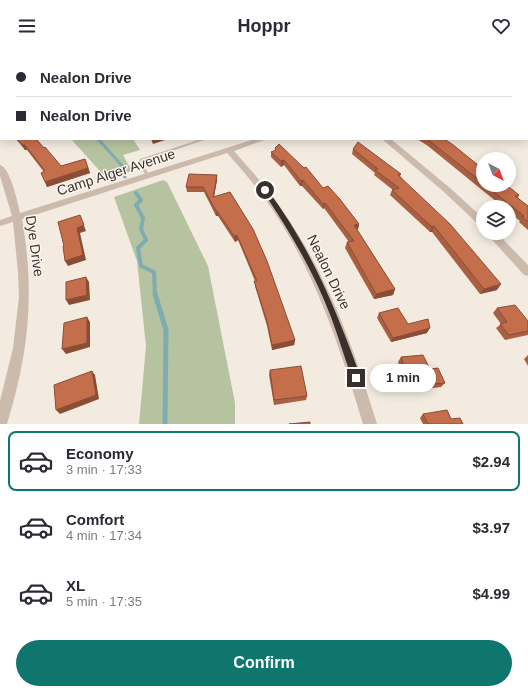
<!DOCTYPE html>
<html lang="en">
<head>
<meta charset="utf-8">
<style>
	:root { --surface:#fff; --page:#f2f2f3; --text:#2b2b33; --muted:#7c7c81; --line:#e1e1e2; --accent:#0f766e }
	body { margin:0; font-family:Arial,sans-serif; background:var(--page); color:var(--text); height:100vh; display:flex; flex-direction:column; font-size:15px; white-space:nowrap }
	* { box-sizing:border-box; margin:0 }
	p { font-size:13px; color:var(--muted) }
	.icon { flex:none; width:22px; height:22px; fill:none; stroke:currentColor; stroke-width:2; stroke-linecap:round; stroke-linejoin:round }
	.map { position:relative; height:372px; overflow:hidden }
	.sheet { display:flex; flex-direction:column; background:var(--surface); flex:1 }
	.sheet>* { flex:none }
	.guide { position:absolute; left:0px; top:0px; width:528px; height:88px; box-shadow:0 2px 10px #0003; display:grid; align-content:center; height:88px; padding:0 16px; background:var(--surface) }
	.needle { width:26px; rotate:139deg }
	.fabs { position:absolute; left:476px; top:100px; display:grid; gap:8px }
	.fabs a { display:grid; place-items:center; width:40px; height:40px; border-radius:50%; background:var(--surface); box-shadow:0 2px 10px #0003; font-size:20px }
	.end { position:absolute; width:18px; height:18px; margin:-9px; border:5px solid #3a302b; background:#fff; box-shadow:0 0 0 2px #fff }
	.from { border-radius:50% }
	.bubble { position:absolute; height:28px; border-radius:14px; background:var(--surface); box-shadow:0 2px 10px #0003; font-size:13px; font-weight:700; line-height:28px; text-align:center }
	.guide b { display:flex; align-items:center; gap:14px; height:38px; font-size:15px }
	.guide b+b { border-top:1px solid var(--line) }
	.guide i { width:10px; height:10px; background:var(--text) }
	ul { padding:7px 0 0; list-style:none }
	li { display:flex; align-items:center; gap:12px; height:60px; margin:0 8px 6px; padding:0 8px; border:2px solid transparent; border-radius:8px }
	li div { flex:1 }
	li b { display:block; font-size:15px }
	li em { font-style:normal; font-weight:700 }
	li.on { border-color:var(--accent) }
	li>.icon { width:36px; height:36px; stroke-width:1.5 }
	.button { display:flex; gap:8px; margin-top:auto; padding:8px 16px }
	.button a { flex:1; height:46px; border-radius:24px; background:var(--accent); color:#fff; font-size:16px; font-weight:700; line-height:46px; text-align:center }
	header { display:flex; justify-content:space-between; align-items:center; height:52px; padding:0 16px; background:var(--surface); font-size:18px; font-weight:700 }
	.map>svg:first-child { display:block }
	.green { fill:#b6c3a0 }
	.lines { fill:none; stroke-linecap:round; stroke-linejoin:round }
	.stream-far2 { stroke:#7facb0; stroke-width:3 }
	.stream-far1 { stroke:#7facb0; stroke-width:4 }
	.stream { stroke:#7facb0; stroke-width:5 }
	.lane { fill:#ccbbac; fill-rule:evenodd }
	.street { fill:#ccbbac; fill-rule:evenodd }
	.wall { fill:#a95f41 }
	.shaded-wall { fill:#8a4d35 }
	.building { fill:#c56e4c; stroke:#8a4d35 }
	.route { fill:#3a302b }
	.labels { text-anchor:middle; stroke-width:3; stroke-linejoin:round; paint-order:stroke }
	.street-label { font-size:14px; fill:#3a302b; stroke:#faf5ed }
</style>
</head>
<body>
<header><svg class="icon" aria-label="menu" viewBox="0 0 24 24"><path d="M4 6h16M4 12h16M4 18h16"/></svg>Hoppr<svg class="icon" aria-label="heart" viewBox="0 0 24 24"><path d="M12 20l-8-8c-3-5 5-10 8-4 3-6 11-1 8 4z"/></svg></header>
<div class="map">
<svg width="528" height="372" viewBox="0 0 528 372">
	<rect width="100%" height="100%" fill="#f3ebe0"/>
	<!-- green -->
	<path class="green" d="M 71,87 L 133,87 L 140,98 L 123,103 L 132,119 L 107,127 Z
		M 163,128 L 167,130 L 208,214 L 235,351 L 235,372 L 139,372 L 146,294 L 137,209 L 114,145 Z"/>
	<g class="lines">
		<!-- stream-far2 -->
		<path class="stream-far2" d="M 98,87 L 124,116 L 123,121 L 125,125"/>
		<!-- stream-far1 -->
		<path class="stream-far1" d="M 136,141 L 141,148 L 136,153 L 143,166 L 141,177 L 146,188 L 138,196 L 141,214 L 154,220 L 155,243"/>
		<!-- stream -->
		<path class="stream" d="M 155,242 L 166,278 L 165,372"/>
		<!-- lane -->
		<path class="lane" d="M 201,87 L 207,87 L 143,109 L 142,111 L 150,124 L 149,125 L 147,125 L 138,111 L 140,107 Z"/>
		<!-- street -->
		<path class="street" d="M 60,0 L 66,0 L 67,1 L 61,1 Z
			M 131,0 L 139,0 L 130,1 Z
			M 491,0 L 499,0 L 500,1 L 492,1 Z
			M 507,0 L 514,0 L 506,1 Z
			M 0,44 L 1,44 L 0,49 Z
			M 255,87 L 267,87 L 234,99 C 251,118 268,137 282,158 C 328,223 354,297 377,372 L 363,372 C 341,299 318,227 276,163 C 262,141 245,121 227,101 L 22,167 C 35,242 29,300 7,372 L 0,372 L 0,349 L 13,296 L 19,245 L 18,220 L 13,170 L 0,174 L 0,168 L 12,164 L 0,124 L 0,113 C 10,115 18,151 20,161 Z
			M 382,87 L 391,87 L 450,136 L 483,166 L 483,175 L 480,174 L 444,140 Z
			M 486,181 L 497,181 L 528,213 L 528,224 L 524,223 Z"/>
	</g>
	<!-- wall -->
	<path class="wall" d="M 16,87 L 36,87 L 61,114 L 85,107 L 90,121 L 47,135 L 45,130 L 44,120 L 27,98 L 25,98 Z
		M 417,87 L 444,87 L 483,117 L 483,133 L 503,133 L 506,136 L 519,143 L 518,146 L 528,154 L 528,178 L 519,170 L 520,169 L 509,160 L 509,155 L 503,155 L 428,94 Z
		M 275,96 L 323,136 L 359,172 L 358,177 L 357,177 L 395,237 L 393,243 L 374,247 L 345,196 L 347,190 L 349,190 L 324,156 L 323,157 L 302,134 L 300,134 L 284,113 L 281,115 L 271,105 L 271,100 L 275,99 Z
		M 353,97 L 401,122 L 400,124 L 497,238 L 480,242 L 432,180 L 430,180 L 390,143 L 392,138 L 393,138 L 374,123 L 375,121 L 352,102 Z
		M 217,123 L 217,128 L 214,145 L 230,140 L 295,288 L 294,293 L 272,298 L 267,274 L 255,234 L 255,229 L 238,188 L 235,190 L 218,164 L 216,164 L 204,140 L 187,140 L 186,135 Z
		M 497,256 L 528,269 L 528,283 L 505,288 L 496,276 L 501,272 L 493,261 Z
		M 379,261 L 408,272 L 427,281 L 391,290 L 377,266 Z
		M 528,303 L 528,314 L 524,307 Z
		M 401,305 L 430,317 L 445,331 L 441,335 L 409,339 L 398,310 Z
		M 270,318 L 307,344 L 306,348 L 274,353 L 269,323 Z
		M 423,362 L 451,367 L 463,372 L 423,372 L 420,366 Z"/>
	<!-- shaded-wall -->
	<path class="shaded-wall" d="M 93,0 L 106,0 L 106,1 L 94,1 Z
		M 151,87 L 168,87 L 153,92 Z
		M 22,93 L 25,93 L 27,98 L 25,98 Z
		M 85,107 L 90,121 L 47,135 L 45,130 Z
		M 284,108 L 284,113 L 281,115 L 281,109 Z
		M 217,123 L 217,128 L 213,150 L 213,145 Z
		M 303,128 L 302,134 L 300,134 L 301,129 Z
		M 325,151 L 324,156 L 323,157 L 323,152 Z
		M 216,159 L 217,159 L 218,164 L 216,164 Z
		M 80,163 L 86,179 L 80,181 L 86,208 L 68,214 L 65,209 L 77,176 Z
		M 359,172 L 358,177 L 353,179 L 354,173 Z
		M 434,174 L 432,180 L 430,180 L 432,175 Z
		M 237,183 L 238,188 L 235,190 L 234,184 Z
		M 86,225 L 89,230 L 90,248 L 69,253 L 66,248 Z
		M 501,232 L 497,238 L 480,242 L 484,237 Z
		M 395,237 L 393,243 L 374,247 L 376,242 Z
		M 87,265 L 90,270 L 90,295 L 66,302 L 62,297 Z
		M 430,276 L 427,281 L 391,290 L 393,286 Z
		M 295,288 L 294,293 L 272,298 L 272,293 Z
		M 92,319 L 95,323 L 99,347 L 60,362 L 56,358 Z"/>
	<!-- building -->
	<path class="building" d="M 26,0 L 44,0 L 44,1 L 27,1 Z
		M 527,9 L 528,9 L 528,19 L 527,19 Z
		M 17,87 L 36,87 L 44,96 L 45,95 L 61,114 L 85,107 L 88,116 L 45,130 L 41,121 L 45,119 L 25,93 L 22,93 Z
		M 427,87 L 444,87 L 452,92 L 483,117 L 483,131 Z
		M 358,90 L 401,122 L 398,123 L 450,172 L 501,232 L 484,237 L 434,174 L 432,175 L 392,138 L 399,136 L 375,118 L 378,117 L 353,97 Z
		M 279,92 L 304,116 L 306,115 L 323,136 L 328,134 L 339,146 L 359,172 L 354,173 L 395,237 L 376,242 L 347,190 L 354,189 L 325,151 L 323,152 L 303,128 L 301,129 L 284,108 L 281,109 L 271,100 L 276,98 L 275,96 Z
		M 189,122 L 217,123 L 213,145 L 230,140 L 253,177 L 267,209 L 295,288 L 272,293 L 267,269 L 254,229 L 257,229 L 237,183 L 234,184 L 217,159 L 216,159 L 203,135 L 186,135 Z
		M 485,133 L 503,133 L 506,136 L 509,135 L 519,143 L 515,144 L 528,154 L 528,170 L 522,165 L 524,164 Z
		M 80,163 L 84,173 L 77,176 L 83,203 L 65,209 L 63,194 L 64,194 L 58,170 Z
		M 86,225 L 87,243 L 66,248 L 66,230 Z
		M 515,253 L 528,269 L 528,279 L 509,283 L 500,272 L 507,270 L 497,256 Z
		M 398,256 L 408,272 L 428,267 L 430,276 L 393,286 L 379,261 Z
		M 87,265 L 87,291 L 62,297 L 64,271 Z
		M 423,303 L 430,317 L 438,316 L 445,331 L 411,334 L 401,305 Z
		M 301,314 L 307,344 L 274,348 L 270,318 Z
		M 92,319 L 96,343 L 56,358 L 54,333 Z
		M 447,358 L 451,367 L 460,366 L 463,372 L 428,372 L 423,362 Z
		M 310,370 L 310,372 L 289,372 Z"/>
	<!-- route -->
	<path class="route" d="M 265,136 L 267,137 C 312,198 335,255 361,326 L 360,329 L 356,330 L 353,329 C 345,308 339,286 331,265 C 314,220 289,178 262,138 Z"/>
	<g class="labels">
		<!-- street labels -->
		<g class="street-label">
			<text transform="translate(116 120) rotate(-18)" y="5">Camp Alger Avenue</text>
			<text transform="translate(35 194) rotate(82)" y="5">Dye Drive</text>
			<text transform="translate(329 220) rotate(64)" y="5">Nealon Drive</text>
		</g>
	</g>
</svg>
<div class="fabs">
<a><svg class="needle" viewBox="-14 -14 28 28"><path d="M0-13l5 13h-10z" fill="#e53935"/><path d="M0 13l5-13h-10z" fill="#7c7c81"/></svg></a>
<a><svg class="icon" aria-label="layers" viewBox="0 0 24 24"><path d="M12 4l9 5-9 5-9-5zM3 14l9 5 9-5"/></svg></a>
</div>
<i class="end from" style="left:265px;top:138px"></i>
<i class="end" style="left:356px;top:326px"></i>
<div class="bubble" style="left:370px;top:312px;width:66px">1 min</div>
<div class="guide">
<b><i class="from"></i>Nealon Drive</b>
<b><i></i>Nealon Drive</b>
</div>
</div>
<section class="sheet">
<ul>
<li class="on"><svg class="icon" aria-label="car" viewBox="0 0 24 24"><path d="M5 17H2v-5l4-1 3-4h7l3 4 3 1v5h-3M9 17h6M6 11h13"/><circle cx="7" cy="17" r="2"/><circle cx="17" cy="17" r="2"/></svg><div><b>Economy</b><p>3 min · 17:33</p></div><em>$2.94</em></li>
<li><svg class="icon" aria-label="car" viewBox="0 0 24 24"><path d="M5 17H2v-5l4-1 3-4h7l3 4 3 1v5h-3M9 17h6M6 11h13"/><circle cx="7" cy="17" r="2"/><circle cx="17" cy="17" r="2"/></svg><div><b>Comfort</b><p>4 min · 17:34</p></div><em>$3.97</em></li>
<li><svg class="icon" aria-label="car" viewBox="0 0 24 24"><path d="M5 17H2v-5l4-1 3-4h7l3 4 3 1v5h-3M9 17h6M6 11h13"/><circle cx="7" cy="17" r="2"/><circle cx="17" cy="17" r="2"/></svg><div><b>XL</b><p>5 min · 17:35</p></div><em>$4.99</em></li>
</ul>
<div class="button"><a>Confirm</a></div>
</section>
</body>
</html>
